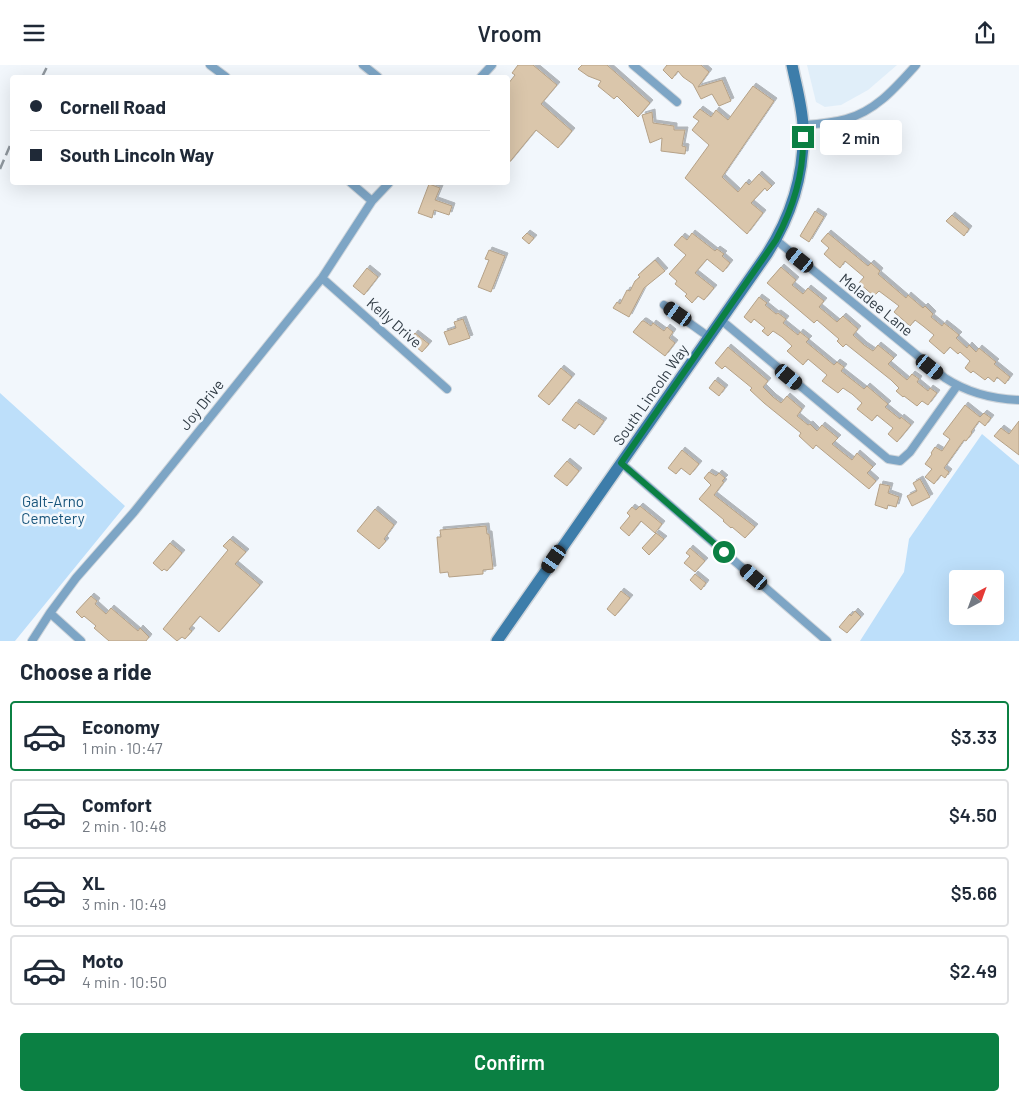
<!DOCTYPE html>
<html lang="en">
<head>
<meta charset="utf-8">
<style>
	:root { --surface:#fff; --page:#f2f2f3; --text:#1f2937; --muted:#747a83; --line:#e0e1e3; --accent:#0b8043 }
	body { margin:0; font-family:Barlow,sans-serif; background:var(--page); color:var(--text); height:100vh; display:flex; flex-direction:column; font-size:19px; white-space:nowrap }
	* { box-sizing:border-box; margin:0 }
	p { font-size:16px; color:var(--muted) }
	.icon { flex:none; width:28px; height:28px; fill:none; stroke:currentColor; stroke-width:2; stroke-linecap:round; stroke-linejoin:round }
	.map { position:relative; height:576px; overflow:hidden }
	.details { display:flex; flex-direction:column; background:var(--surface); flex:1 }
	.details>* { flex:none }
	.guide { position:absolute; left:10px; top:10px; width:500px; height:110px; border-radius:5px; box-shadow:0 5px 20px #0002; display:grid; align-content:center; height:110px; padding:0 20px; background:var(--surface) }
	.needle { width:32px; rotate:41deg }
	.controls { position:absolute; left:949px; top:505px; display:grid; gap:10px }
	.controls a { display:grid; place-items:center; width:55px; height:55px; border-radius:5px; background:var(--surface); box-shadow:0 5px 20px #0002; font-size:25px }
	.end { position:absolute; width:22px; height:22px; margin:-11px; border:6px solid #0b8043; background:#fff; box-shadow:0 0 0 2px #fff }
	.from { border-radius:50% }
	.bubble { position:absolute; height:35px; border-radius:5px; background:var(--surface); box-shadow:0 5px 20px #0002; font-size:16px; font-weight:600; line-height:35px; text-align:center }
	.car { position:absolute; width:15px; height:30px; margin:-15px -8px; border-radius:6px; box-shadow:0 0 4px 1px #0007; background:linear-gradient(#222 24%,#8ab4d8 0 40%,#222 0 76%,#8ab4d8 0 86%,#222 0) }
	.guide b { display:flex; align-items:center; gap:18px; height:48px; font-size:19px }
	.guide b+b { border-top:1px solid var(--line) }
	.guide i { width:12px; height:12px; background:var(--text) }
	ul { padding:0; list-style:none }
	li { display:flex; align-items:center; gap:15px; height:70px; margin:0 10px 8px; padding:0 10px; border:2px solid var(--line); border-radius:5px }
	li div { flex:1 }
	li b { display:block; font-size:19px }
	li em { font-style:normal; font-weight:600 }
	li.selected { border-color:var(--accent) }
	li>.icon { width:45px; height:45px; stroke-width:1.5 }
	h2 { padding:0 20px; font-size:22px; line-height:60px }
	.primary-button { display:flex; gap:10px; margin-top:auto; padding:10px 20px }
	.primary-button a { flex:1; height:58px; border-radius:5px; background:var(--accent); color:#fff; font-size:20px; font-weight:600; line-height:58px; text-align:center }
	header { display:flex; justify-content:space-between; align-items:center; height:65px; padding:0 20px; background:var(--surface); font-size:22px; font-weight:600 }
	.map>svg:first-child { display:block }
	.built { fill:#e0eef9 }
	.green { fill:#bddffa; fill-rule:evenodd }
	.building { fill:#dac6ab; stroke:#b5a187; filter:url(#shadow) }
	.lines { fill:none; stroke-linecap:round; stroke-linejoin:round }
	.street-casing { stroke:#cfd5db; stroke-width:10 }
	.secondary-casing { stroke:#cfd5db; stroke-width:14 }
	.street { stroke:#7da5c5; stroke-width:8 }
	.secondary { stroke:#3d7daa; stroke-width:11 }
	.rail { stroke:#8f979e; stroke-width:2.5; stroke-dasharray:10 5; stroke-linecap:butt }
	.route { stroke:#0b8043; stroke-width:6 }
	.labels { text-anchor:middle; stroke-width:5; stroke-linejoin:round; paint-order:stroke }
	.street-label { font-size:15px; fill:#303b44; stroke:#f2f7fc }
	.park-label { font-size:15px; fill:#17547b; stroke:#f2f7fc }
</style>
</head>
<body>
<header><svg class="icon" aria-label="menu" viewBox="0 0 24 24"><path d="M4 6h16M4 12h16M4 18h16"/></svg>Vroom<svg class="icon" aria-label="share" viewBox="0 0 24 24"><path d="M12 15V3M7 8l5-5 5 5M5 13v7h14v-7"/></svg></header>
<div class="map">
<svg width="1019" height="576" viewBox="0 0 1019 576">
	<defs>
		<filter id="shadow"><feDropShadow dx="3" dy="-3" stdDeviation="0" flood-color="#0004"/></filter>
	</defs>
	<rect width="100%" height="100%" fill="#f2f7fc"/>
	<!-- built -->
	<path class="built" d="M 807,0 L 897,0 L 868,25 L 841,40 L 825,42 L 816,37 Z"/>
	<!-- green -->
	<path class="green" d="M 0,328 L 125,441 L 15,576 L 0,576 Z
		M 982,369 L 1019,400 L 1019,576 L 860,576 L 904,507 L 909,474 ZM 958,514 L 995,514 L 995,551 L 958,551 Z"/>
	<!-- building -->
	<path class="building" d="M 518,0 L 533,0 L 557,20 L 541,39 L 572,66 L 558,83 L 536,65 L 508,99 L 508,19 L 515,10 L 512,8 Z
		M 582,0 L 607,0 L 650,38 L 638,52 L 617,31 L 614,34 L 598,21 L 601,16 L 588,11 L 578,4 Z
		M 667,0 L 701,0 L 709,7 L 698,22 L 722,15 L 731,36 L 719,41 L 712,29 L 701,34 L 693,19 L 683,12 L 678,6 L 672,14 L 663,5 Z
		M 753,21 L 774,36 L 722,112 L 738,127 L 746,117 L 749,120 L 759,109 L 772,121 L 767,126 L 765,123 L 751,138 L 763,148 L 747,169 L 685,113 L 709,80 L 692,65 L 699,56 L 693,52 L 700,44 L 711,52 L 716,45 L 728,55 Z
		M 652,47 L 653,58 L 674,61 L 674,65 L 685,65 L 682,81 L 686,82 L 685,89 L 661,86 L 662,73 L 650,78 L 642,50 Z
		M 429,119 L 440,123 L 435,135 L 452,141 L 449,150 L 434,145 L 432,153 L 418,148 Z
		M 815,146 L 824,152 L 809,177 L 800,171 Z
		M 952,150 L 969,164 L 964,171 L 946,156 Z
		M 527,168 L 534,173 L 529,179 L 522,173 Z
		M 692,168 L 715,186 L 717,184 L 724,189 L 722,191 L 730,198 L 723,207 L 707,194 L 695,208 L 714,223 L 704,235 L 698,231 L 692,238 L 685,231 L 687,229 L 675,219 L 677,216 L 669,209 L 686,190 L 674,180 L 682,171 L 687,175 Z
		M 828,168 L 868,201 L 871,198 L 880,206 L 878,209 L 906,233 L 908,230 L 923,243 L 925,241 L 933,249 L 931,252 L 942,261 L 944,258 L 953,265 L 959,270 L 956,273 L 967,283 L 969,280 L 976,287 L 979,283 L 996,297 L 994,299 L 1010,312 L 1005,319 L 997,312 L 994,317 L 988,312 L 985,315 L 973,306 L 971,308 L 965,303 L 970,296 L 960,287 L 958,289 L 950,282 L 944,289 L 929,276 L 934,270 L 923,261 L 915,255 L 910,261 L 894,247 L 899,241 L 879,226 L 874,231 L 859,218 L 864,212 L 845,196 L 840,203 L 834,198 L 824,189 L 829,183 L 821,176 Z
		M 489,185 L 505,191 L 491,227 L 478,222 L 489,195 L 485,194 Z
		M 655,195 L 665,206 L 644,223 L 629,252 L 613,243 L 617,237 L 620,239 L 627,225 L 630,226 L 635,216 L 640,212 L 638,210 Z
		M 781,202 L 796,215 L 792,220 L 803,229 L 808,223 L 824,236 L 819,242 L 837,257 L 843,251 L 858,264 L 853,270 L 864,280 L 873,286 L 878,280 L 894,293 L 888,299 L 907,315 L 912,309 L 919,314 L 917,317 L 928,326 L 930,323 L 937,328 L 928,340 L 922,336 L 917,341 L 904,331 L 903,332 L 896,326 L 899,323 L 891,315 L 846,279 L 843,282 L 837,276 L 839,274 L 817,255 L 814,258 L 767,218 Z
		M 367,203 L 378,212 L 364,230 L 353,221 Z
		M 759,232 L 767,238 L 765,240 L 776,249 L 778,248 L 786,254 L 783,258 L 798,270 L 800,267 L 809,274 L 806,277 L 834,300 L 837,297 L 844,302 L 841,306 L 864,324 L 867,321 L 888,339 L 885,342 L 900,354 L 901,352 L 911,360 L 897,377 L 888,369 L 893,363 L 877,350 L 872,356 L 857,344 L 862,338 L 852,329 L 843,323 L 838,328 L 822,316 L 827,310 L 808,294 L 803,300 L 787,286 L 792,281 L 782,272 L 773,266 L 768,271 L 762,266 L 765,263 L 754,254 L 751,258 L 744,252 Z
		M 463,254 L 470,273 L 449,280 L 444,267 L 456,263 L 454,257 Z
		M 642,256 L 644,256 L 651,261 L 653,258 L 664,266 L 667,262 L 673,267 L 669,273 L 675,278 L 665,291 L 633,267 Z
		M 415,268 L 429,279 L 422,287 L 409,276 Z
		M 728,282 L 768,316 L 763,322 L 773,332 L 781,338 L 787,331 L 802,344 L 797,351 L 808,360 L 810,359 L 817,366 L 822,360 L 838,373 L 832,379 L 843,388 L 852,395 L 857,388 L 873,402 L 867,408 L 876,416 L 869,424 L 816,380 L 813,384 L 799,371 L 801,368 L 764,338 L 750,325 L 752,323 L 725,301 L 722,304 L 715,298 Z
		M 561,303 L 572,312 L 549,340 L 538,331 Z
		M 715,315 L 725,323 L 719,331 L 709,323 Z
		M 576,337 L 604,356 L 594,370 L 579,359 L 575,364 L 562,355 Z
		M 965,340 L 980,352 L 984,348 L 991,353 L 985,361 L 979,356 L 971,367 L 972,368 L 966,376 L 964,375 L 944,403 L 949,407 L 945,413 L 941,410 L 934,419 L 925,412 L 932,404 L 925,399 L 932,389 L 931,388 L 935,382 L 942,386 L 950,374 L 943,369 Z
		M 1019,356 L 1019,390 L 994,371 L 1001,363 L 1009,369 Z
		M 682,385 L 699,399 L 690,410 L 681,403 L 676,409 L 668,403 Z
		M 567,396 L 579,406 L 567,421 L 554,411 Z
		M 709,407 L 716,411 L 719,408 L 725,413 L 722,416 L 724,417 L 714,430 L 755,462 L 745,473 L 732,462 L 731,463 L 723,456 L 724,455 L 699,434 L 711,420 L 704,413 Z
		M 920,414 L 930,432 L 912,441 L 907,431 L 917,426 L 913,418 Z
		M 880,419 L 890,421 L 888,428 L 899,432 L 896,442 L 888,440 L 887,444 L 875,440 Z
		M 640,441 L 662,459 L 655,468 L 641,456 L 629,471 L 620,463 L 630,451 L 627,448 L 632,442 L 636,445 Z
		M 375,444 L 394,460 L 384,474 L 386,476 L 379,484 L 357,466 Z
		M 486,461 L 487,469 L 489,469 L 493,504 L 483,505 L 483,509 L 449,512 L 448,507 L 440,508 L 437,472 L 441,472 L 440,465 Z
		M 656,468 L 664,474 L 649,490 L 642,483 Z
		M 230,474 L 246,487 L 235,499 L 260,520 L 219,567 L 200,551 L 189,564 L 192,566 L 185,574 L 182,572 L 177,576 L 163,564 L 228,485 L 223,481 Z
		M 170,478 L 182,488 L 167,506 L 164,504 L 162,506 L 153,498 Z
		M 690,483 L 705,496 L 695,507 L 684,498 L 690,491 L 686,488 Z
		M 695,509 L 706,518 L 701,525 L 690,515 Z
		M 621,526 L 630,533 L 615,551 L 607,544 Z
		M 91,531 L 97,536 L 95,539 L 106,549 L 111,543 L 138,566 L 140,563 L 149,572 L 146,576 L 109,576 L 94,563 L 96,561 L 84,551 L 82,553 L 76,547 Z
		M 855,546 L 861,552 L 847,568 L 839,562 L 850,549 L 851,551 Z"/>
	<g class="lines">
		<!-- street casing -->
		<g class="street-casing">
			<path id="street" d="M 210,0 L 226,12
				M 363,0 L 378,12
				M 633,0 L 677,37
				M 481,12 L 492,0
				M 803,60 C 817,59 832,58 846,54 C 876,46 896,22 916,0
				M 351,118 L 372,136
				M 776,175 L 945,313 C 968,328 991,334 1019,335
				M 322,213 L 447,324
				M 664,240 L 709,272
				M 721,255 L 888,394 L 900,396 L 910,387 L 957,321
				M 621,398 L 827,576
				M 50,548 L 81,576
				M 32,576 L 50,548 L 76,513 L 134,447 L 322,213 L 372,136 L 389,118"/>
		</g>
		<!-- secondary casing -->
		<g class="secondary-casing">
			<path id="secondary" d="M 497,576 L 767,189 C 792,150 805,107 803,61 C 802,40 796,20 792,0"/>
		</g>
		<!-- street -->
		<use href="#street" class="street"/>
		<!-- secondary -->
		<use href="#secondary" class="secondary"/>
		<!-- rail -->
		<path class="rail" d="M 42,12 L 48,0
			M 0,104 L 12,76"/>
	</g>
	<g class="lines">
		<!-- route -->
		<path class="route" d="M 724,487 L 621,398 L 776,175 C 793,143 804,109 803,72"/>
	</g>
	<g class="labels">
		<!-- street labels -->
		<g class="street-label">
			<text transform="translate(876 240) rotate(39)" y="5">Meladee Lane</text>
			<text transform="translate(394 258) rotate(41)" y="5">Kelly Drive</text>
			<text transform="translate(651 330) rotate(-55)" y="5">South Lincoln Way</text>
			<text transform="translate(202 340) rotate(-51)" y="5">Joy Drive</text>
		</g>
		<!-- park labels -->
		<g class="park-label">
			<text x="53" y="442">Galt-Arno<tspan x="53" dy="17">Cemetery</tspan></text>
		</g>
	</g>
</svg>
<div class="controls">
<a><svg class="needle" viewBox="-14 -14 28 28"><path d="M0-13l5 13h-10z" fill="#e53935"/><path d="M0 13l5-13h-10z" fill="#747a83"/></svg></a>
</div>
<i class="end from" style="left:724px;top:487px"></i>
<i class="end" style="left:803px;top:72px"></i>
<div class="bubble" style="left:820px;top:55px;width:82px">2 min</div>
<i class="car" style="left:800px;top:195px;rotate:309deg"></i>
<i class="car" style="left:678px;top:249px;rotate:305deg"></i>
<i class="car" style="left:930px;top:302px;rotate:129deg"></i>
<i class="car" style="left:789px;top:312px;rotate:130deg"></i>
<i class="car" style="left:554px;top:494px;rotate:215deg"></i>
<i class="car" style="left:754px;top:512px;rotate:311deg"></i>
<div class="guide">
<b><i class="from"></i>Cornell Road</b>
<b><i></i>South Lincoln Way</b>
</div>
</div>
<section class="details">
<h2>Choose a ride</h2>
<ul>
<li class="selected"><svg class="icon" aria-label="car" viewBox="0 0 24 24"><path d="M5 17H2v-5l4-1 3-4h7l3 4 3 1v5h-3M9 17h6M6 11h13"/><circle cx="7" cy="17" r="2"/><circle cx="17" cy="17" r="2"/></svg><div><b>Economy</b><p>1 min · 10:47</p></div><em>$3.33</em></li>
<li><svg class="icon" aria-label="car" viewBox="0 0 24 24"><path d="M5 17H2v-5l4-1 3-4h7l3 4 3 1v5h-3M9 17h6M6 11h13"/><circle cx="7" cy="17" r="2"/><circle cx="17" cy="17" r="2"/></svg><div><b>Comfort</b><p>2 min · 10:48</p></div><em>$4.50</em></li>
<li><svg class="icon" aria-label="car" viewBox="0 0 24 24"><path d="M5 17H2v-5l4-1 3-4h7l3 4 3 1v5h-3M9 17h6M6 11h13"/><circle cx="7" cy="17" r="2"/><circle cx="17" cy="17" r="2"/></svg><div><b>XL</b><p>3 min · 10:49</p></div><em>$5.66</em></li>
<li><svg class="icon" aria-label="car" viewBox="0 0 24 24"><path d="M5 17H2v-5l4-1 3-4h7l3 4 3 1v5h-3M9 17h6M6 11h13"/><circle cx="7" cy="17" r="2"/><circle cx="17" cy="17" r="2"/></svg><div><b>Moto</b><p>4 min · 10:50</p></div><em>$2.49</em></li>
</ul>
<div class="primary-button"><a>Confirm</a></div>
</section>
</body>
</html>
